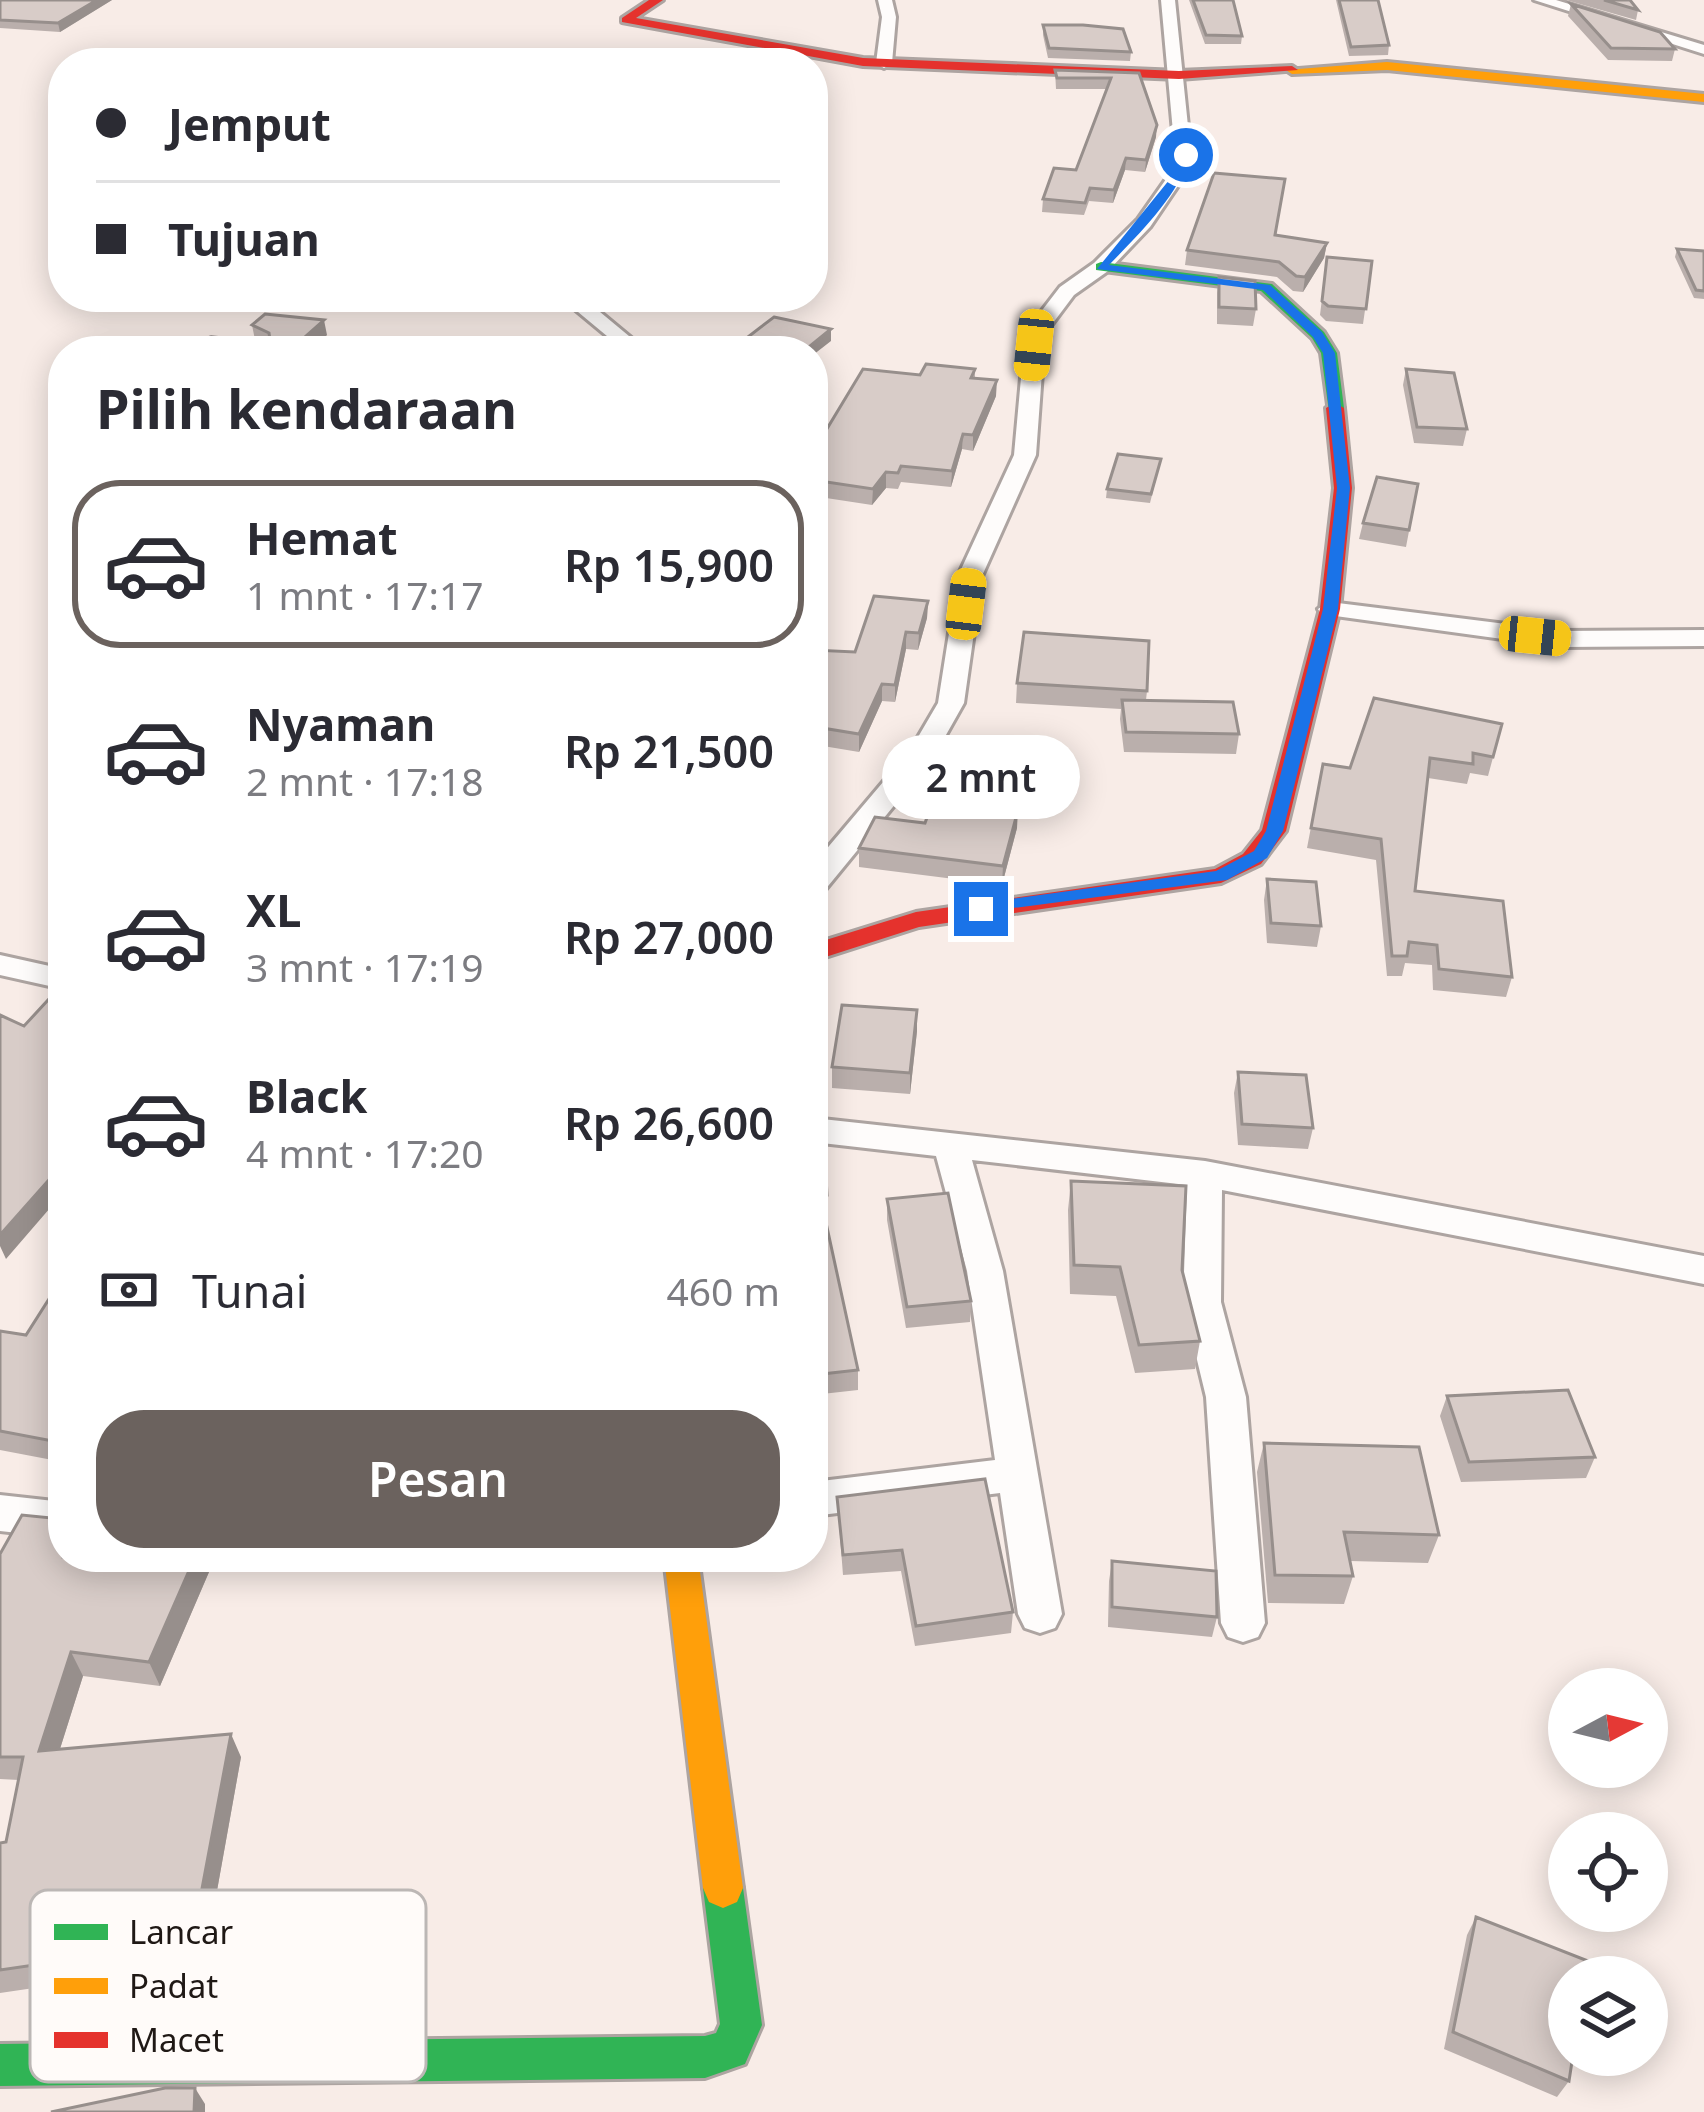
<!DOCTYPE html>
<html lang="id">
<head>
<meta charset="utf-8">
<style>
	:root { --surface:#fff; --page:#f7f7f7; --text:#2b2b33; --muted:#7c7c81; --line:#e1e1e2; --accent:#6b625e }
	body { margin:0; font-family:"Noto Sans",sans-serif; background:var(--page); color:var(--text); height:100vh; display:flex; flex-direction:column; font-size:45px; white-space:nowrap }
	* { box-sizing:border-box; margin:0 }
	p { font-size:39px; color:var(--muted) }
	.icon { flex:none; width:66px; height:66px; fill:none; stroke:currentColor; stroke-width:2; stroke-linecap:round; stroke-linejoin:round }
	.map { position:relative; flex:1; overflow:hidden }
	.sheet { position:absolute; left:48px; top:336px; width:780px; height:1236px; display:flex; flex-direction:column; background:var(--surface); border-radius:48px; box-shadow:0 6px 30px #0003 }
	.sheet>* { flex:none }
	.banner { position:absolute; left:48px; top:48px; width:780px; height:264px; border-radius:48px; box-shadow:0 6px 30px #0003; display:grid; align-content:center; height:264px; padding:0 48px; background:var(--surface) }
	.needle { width:78px; rotate:83deg }
	.buttons { position:absolute; left:1548px; top:1668px; display:grid; gap:24px }
	.buttons a { display:grid; place-items:center; width:120px; height:120px; border-radius:50%; background:var(--surface); box-shadow:0 6px 30px #0003; font-size:60px }
	.end { position:absolute; width:54px; height:54px; margin:-27px; border:15px solid #1a73e8; background:#fff; box-shadow:0 0 0 6px #fff }
	.from { border-radius:50% }
	.bubble { position:absolute; height:84px; border-radius:42px; background:var(--surface); box-shadow:0 6px 30px #0003; font-size:39px; font-weight:600; line-height:84px; text-align:center }
	.car { position:absolute; width:36px; height:72px; margin:-36px -18px; border-radius:15px; box-shadow:0 0 9px 3px #0007; background:linear-gradient(#f5c518 24%,#345 0 40%,#f5c518 0 76%,#345 0 86%,#f5c518 0) }
	.banner b { display:flex; align-items:center; gap:42px; height:114px; font-size:45px }
	.banner b+b { border-top:3px solid var(--line) }
	.banner i { width:30px; height:30px; background:var(--text) }
	ul { padding:0; list-style:none }
	li { display:flex; align-items:center; gap:36px; height:168px; margin:0 24px 18px; padding:0 24px; border:6px solid transparent; border-radius:48px }
	li div { flex:1 }
	li b { display:block; font-size:45px }
	li em { font-style:normal; font-weight:600 }
	li.on { border-color:var(--accent) }
	li>.icon { width:108px; height:108px; stroke-width:1.5 }
	h2 { padding:0 48px; font-size:54px; line-height:144px }
	.pay { display:flex; align-items:center; gap:30px; height:132px; padding:0 48px; font-size:45px }
	.pay p { margin-inline-start:auto }
	.cta { display:flex; gap:24px; margin-top:auto; padding:24px 48px }
	.cta a { flex:1; height:138px; border-radius:48px; background:var(--accent); color:#fff; font-size:48px; font-weight:600; line-height:138px; text-align:center }
	.map>svg:first-child { display:block }
	.lines { fill:none; stroke-linecap:round; stroke-linejoin:round }
	.street-casing { stroke:#ada4a1; stroke-width:6 }
	.fast-casing { stroke:#ada4a1; stroke-width:6 }
	.slow-casing { stroke:#ada4a1; stroke-width:6 }
	.jam-casing { stroke:#ada4a1; stroke-width:6 }
	.street { fill:#fefcfb; fill-rule:evenodd }
	.fast { fill:#30b455; fill-rule:evenodd }
	.slow { fill:#ff9f0a; fill-rule:evenodd }
	.jam { fill:#e5322d; fill-rule:evenodd }
	.wall { fill:#baafac }
	.shaded-wall { fill:#978f8c }
	.building { fill:#d8ccc8; stroke:#978f8c; stroke-width:3 }
	.route { fill:#1a73e8 }
	.key { fill:#fffbf9; stroke:#bcb7b5; stroke-width:3 }
	.key-label { font-size:33px; fill:#1f1815 }
</style>
</head>
<body>
<div class="map">
<svg width="1704" height="2112" viewBox="0 0 1704 2112">
	<rect width="100%" height="100%" fill="#f8ece7"/>
	<g class="lines">
		<!-- street casing -->
		<g class="street-casing">
			<path id="street" d="M 878,0 L 892,0 L 896,17 L 892,63 L 884,68 L 876,63 L 882,17 Z
				M 1161,0 L 1175,0 L 1192,165 L 1150,227 L 1108,271 L 1074,295 L 1050,327 L 1044,345 L 1036,455 L 982,576 L 964,703 L 933,758 L 824,891 L 813,893 L 813,865 L 911,749 L 938,703 L 958,576 L 1014,455 L 1024,345 L 1030,326 L 1060,287 L 1094,263 L 1138,219 L 1176,165 Z
				M 1534,0 L 1556,0 L 1704,45 L 1704,54 Z
				M 560,297 L 582,297 L 647,351 L 625,351 Z
				M 211,338 L 260,345 L 270,351 L 204,348 L 201,344 Z
				M 1330,602 L 1561,631 L 1704,630 L 1704,646 L 1561,647 L 1321,614 L 1318,609 Z
				M 0,955 L 63,969 L 63,989 L 0,975 Z
				M 813,1118 L 1205,1161 L 1704,1256 L 1704,1284 L 1222,1190 L 1221,1302 L 1246,1397 L 1265,1623 L 1258,1637 L 1243,1642 L 1228,1637 L 1221,1623 L 1206,1397 L 1183,1302 L 1187,1185 L 972,1160 L 1003,1271 L 1062,1614 L 1055,1628 L 1040,1633 L 1025,1628 L 1018,1614 L 1000,1493 L 813,1516 L 813,1482 L 995,1460 L 967,1271 L 936,1156 L 813,1142 Z
				M 0,1495 L 63,1502 L 63,1538 L 0,1531 Z"/>
		</g>
		<!-- fast casing -->
		<g class="fast-casing">
			<path id="fast" d="M 1101,262 L 1272,284 L 1324,332 L 1337,353 L 1344,408 L 1329,412 L 1321,353 L 1312,338 L 1261,291 L 1096,270 L 1096,264 Z
				M 723,1868 L 737,1874 L 743,1888 L 762,2025 L 745,2064 L 705,2078 L 0,2086 L 0,2044 L 705,2036 L 716,2033 L 720,2024 L 703,1888 L 709,1874 Z"/>
		</g>
		<!-- slow casing -->
		<g class="slow-casing">
			<path id="slow" d="M 1387,62 L 1704,94 L 1704,102 L 1387,70 L 1292,74 L 1286,70 Z
				M 664,1557 L 698,1557 L 743,1888 L 737,1902 L 723,1908 L 709,1902 L 703,1888 Z"/>
		</g>
		<!-- jam casing -->
		<g class="jam-casing">
			<path id="jam" d="M 649,0 L 663,0 L 636,18 L 863,58 L 1179,71 L 1292,66 L 1298,70 L 1179,79 L 863,66 L 622,22 L 622,18 Z
				M 1335,403 L 1344,408 L 1352,488 L 1340,609 L 1286,831 L 1261,864 L 1221,883 L 919,927 L 813,961 L 813,944 L 916,912 L 1215,869 L 1243,854 L 1262,830 L 1320,609 L 1334,488 L 1326,408 Z"/>
		</g>
		<!-- street -->
		<use href="#street" class="street"/>
		<!-- fast -->
		<use href="#fast" class="fast"/>
		<!-- slow -->
		<use href="#slow" class="slow"/>
		<!-- jam -->
		<use href="#jam" class="jam"/>
	</g>
	<!-- wall -->
	<path class="wall" d="M 0,0 L 132,0 L 112,0 L 60,32 L 0,28 Z
		M 1189,0 L 1233,0 L 1242,36 L 1241,44 L 1205,44 Z
		M 1336,0 L 1378,0 L 1389,45 L 1388,55 L 1349,56 Z
		M 1566,0 L 1630,0 L 1638,10 L 1636,20 Z
		M 1571,4 L 1675,49 L 1672,61 L 1608,60 L 1568,16 Z
		M 1043,25 L 1131,52 L 1130,61 L 1048,58 L 1043,35 Z
		M 1055,70 L 1139,73 L 1156,137 L 1145,172 L 1125,170 L 1113,203 L 1089,201 L 1084,215 L 1042,212 L 1043,199 L 1076,170 L 1106,89 L 1056,89 Z
		M 1276,235 L 1327,243 L 1324,258 L 1303,292 L 1293,291 L 1277,277 L 1185,265 L 1187,250 Z
		M 1677,249 L 1704,251 L 1704,299 L 1694,298 L 1675,257 Z
		M 1327,257 L 1372,261 L 1363,324 L 1326,321 L 1320,315 Z
		M 1219,277 L 1256,309 L 1253,326 L 1217,324 L 1217,293 Z
		M 252,325 L 327,335 L 308,351 L 255,340 Z
		M 975,369 L 975,378 L 996,396 L 973,451 L 962,449 L 951,487 L 901,482 L 898,489 L 886,488 L 872,505 L 813,496 L 813,452 L 920,375 Z
		M 1406,369 L 1467,429 L 1463,446 L 1414,443 L 1403,385 Z
		M 1161,459 L 1150,503 L 1106,498 L 1107,489 Z
		M 1418,484 L 1406,547 L 1359,539 L 1363,523 Z
		M 928,601 L 927,618 L 918,650 L 906,649 L 895,702 L 882,701 L 859,752 L 817,745 L 813,753 L 813,650 L 855,652 Z
		M 1017,683 L 1147,691 L 1146,700 L 1239,734 L 1236,754 L 1124,752 L 1120,719 L 1121,709 L 1016,703 Z
		M 1502,724 L 1488,776 L 1470,773 L 1467,784 L 1428,778 L 1415,891 L 1512,977 L 1506,997 L 1433,990 L 1432,965 L 1405,963 L 1402,976 L 1387,976 L 1376,860 L 1307,848 L 1323,764 L 1350,768 Z
		M 925,823 L 1017,828 L 1002,885 L 859,867 L 859,848 Z
		M 1267,879 L 1321,926 L 1317,947 L 1267,943 L 1264,900 Z
		M 917,1031 L 910,1094 L 832,1088 L 832,1067 Z
		M 1238,1072 L 1313,1128 L 1308,1149 L 1238,1145 L 1234,1093 Z
		M 824,1139 L 827,1215 L 824,1215 L 858,1370 L 858,1390 L 813,1395 L 813,1140 Z
		M 1071,1181 L 1182,1270 L 1200,1341 L 1195,1369 L 1135,1373 L 1116,1296 L 1070,1294 L 1068,1210 Z
		M 887,1199 L 971,1301 L 970,1322 L 906,1328 L 887,1220 Z
		M 62,1277 L 63,1462 L 0,1450 L 0,1331 L 26,1335 Z
		M 1447,1396 L 1595,1457 L 1586,1478 L 1461,1482 L 1440,1416 Z
		M 1264,1443 L 1439,1535 L 1428,1563 L 1350,1561 L 1353,1576 L 1344,1604 L 1268,1603 L 1257,1472 Z
		M 837,1497 L 1013,1612 L 1011,1633 L 915,1646 L 901,1571 L 843,1575 Z
		M 0,1554 L 215,1558 L 160,1686 L 83,1676 L 60,1749 L 241,1757 L 204,1963 L 0,1993 L 0,1843 L 6,1842 L 19,1780 L 0,1779 Z
		M 1112,1561 L 1217,1617 L 1212,1637 L 1108,1627 L 1109,1581 Z
		M 1476,1917 L 1569,2081 L 1557,2097 L 1444,2049 L 1467,1935 Z"/>
	<!-- shaded-wall -->
	<path class="shaded-wall" d="M 97,0 L 112,0 L 60,32 L 58,23 Z
		M 1157,125 L 1156,137 L 1145,172 L 1146,160 Z
		M 1126,158 L 1125,170 L 1113,203 L 1114,190 Z
		M 1327,243 L 1324,258 L 1303,292 L 1305,277 Z
		M 324,320 L 327,335 L 308,351 L 289,351 Z
		M 831,329 L 831,341 L 813,355 L 813,351 L 804,351 Z
		M 997,380 L 996,396 L 973,451 L 973,435 Z
		M 963,434 L 962,449 L 951,487 L 952,471 Z
		M 886,472 L 886,488 L 872,505 L 873,489 Z
		M 928,601 L 927,618 L 918,650 L 919,633 Z
		M 906,632 L 906,649 L 895,702 L 895,685 Z
		M 882,684 L 882,701 L 859,752 L 859,734 Z
		M 816,727 L 817,745 L 813,753 L 813,734 Z
		M 1018,810 L 1017,828 L 1002,885 L 1003,866 Z
		M 917,1010 L 917,1031 L 910,1094 L 910,1073 Z
		M 63,1164 L 63,1193 L 6,1259 L 0,1246 L 0,1235 Z
		M 195,1557 L 215,1558 L 160,1686 L 149,1662 Z
		M 71,1652 L 83,1676 L 52,1774 L 39,1751 Z
		M 231,1734 L 241,1757 L 204,1963 L 192,1942 Z
		M 195,2088 L 205,2104 L 205,2112 L 194,2112 Z"/>
	<!-- building -->
	<path class="building" d="M 0,0 L 97,0 L 58,23 L 0,20 Z
		M 1193,0 L 1233,0 L 1242,36 L 1206,35 Z
		M 1339,0 L 1378,0 L 1389,45 L 1351,47 Z
		M 1604,0 L 1630,0 L 1638,10 Z
		M 1571,4 L 1660,32 L 1675,49 L 1611,48 Z
		M 1043,25 L 1083,25 L 1123,29 L 1131,52 L 1049,48 Z
		M 1055,70 L 1139,73 L 1157,125 L 1146,160 L 1126,158 L 1114,190 L 1090,188 L 1085,203 L 1043,199 L 1054,168 L 1076,170 L 1111,78 L 1057,78 Z
		M 1214,173 L 1285,179 L 1275,235 L 1327,243 L 1305,277 L 1296,276 L 1279,262 L 1187,250 Z
		M 1677,249 L 1704,251 L 1704,291 L 1696,290 Z
		M 1327,257 L 1372,261 L 1366,309 L 1328,306 L 1322,301 Z
		M 1219,277 L 1255,281 L 1256,309 L 1219,307 Z
		M 265,314 L 324,320 L 289,351 L 222,351 L 235,340 L 270,340 L 269,333 L 252,325 Z
		M 774,317 L 831,329 L 804,351 L 757,351 L 735,347 Z
		M 926,364 L 975,369 L 971,378 L 997,380 L 973,435 L 963,434 L 952,471 L 901,466 L 898,473 L 886,472 L 873,489 L 813,480 L 813,452 L 863,369 L 920,375 Z
		M 1406,369 L 1454,373 L 1467,429 L 1417,427 Z
		M 1118,454 L 1161,459 L 1151,494 L 1107,489 Z
		M 1377,477 L 1418,484 L 1409,530 L 1363,523 Z
		M 874,596 L 928,601 L 919,633 L 906,632 L 895,685 L 882,684 L 859,734 L 816,727 L 813,734 L 813,650 L 855,652 Z
		M 1024,632 L 1149,641 L 1147,691 L 1017,683 Z
		M 1374,698 L 1502,724 L 1493,757 L 1473,753 L 1473,764 L 1430,758 L 1415,891 L 1503,901 L 1512,977 L 1439,969 L 1437,945 L 1409,942 L 1407,956 L 1392,956 L 1381,839 L 1311,828 L 1323,764 L 1350,768 Z
		M 1122,700 L 1233,702 L 1239,734 L 1126,732 Z
		M 934,798 L 1018,810 L 1003,866 L 859,848 L 875,817 L 925,823 Z
		M 1267,879 L 1316,882 L 1321,926 L 1271,923 Z
		M 49,999 L 63,1002 L 63,1164 L 0,1235 L 0,1015 L 24,1026 Z
		M 842,1005 L 917,1010 L 910,1073 L 832,1067 Z
		M 1238,1072 L 1306,1075 L 1313,1128 L 1242,1124 Z
		M 824,1139 L 827,1195 L 820,1195 L 858,1370 L 813,1375 L 813,1140 Z
		M 1071,1181 L 1186,1186 L 1182,1270 L 1200,1341 L 1139,1345 L 1120,1267 L 1074,1265 Z
		M 948,1193 L 971,1301 L 907,1307 L 887,1199 Z
		M 63,1277 L 63,1443 L 0,1431 L 0,1331 L 26,1335 Z
		M 1568,1390 L 1595,1457 L 1469,1462 L 1447,1396 Z
		M 1264,1443 L 1419,1447 L 1439,1535 L 1344,1532 L 1353,1576 L 1275,1575 Z
		M 985,1479 L 1013,1612 L 916,1626 L 902,1550 L 843,1555 L 837,1497 Z
		M 55,1514 L 63,1515 L 63,1557 L 195,1557 L 149,1662 L 71,1652 L 39,1751 L 231,1734 L 192,1942 L 0,1970 L 0,1843 L 6,1842 L 23,1757 L 0,1757 L 0,1554 L 22,1515 L 51,1518 Z
		M 1112,1561 L 1216,1571 L 1217,1617 L 1112,1607 Z
		M 1476,1917 L 1588,1961 L 1586,1977 L 1569,1977 L 1569,2055 L 1573,2055 L 1569,2081 L 1453,2032 Z
		M 165,2088 L 195,2088 L 194,2112 L 51,2112 Z"/>
	<!-- route -->
	<path class="route" d="M 1183,153 L 1191,155 C 1176,198 1141,232 1109,265 L 1270,285 L 1322,332 L 1335,353 L 1350,488 L 1338,609 L 1283,831 L 1267,858 L 1227,880 L 975,913 L 975,905 L 981,903 L 1216,871 L 1254,851 L 1266,831 L 1323,609 L 1337,488 L 1323,353 L 1313,337 L 1263,290 L 1097,269 L 1174,174 Z"/>
	<!-- legend -->
	<rect x="30" y="1890" width="396" height="192" rx="18" class="key"/>
	<rect x="54" y="1924" width="54" height="16" fill="#30b455"/>
	<rect x="54" y="1978" width="54" height="16" fill="#ff9f0a"/>
	<rect x="54" y="2032" width="54" height="16" fill="#e5322d"/>
	<g class="key-label">
		<text x="129" y="1944">Lancar</text>
		<text x="129" y="1998">Padat</text>
		<text x="129" y="2052">Macet</text>
	</g>
</svg>
<div class="buttons">
<a><svg class="needle" viewBox="-14 -14 28 28"><path d="M0-13l5 13h-10z" fill="#e53935"/><path d="M0 13l5-13h-10z" fill="#7c7c81"/></svg></a>
<a><svg class="icon" aria-label="locate" viewBox="0 0 24 24"><circle cx="12" cy="12" r="6"/><path d="M12 2v4M12 18v4M2 12h4M18 12h4"/></svg></a>
<a><svg class="icon" aria-label="layers" viewBox="0 0 24 24"><path d="M12 4l9 5-9 5-9-5zM3 14l9 5 9-5"/></svg></a>
</div>
<i class="end from" style="left:1186px;top:155px"></i>
<i class="end" style="left:981px;top:909px"></i>
<div class="bubble" style="left:882px;top:735px;width:198px">2 mnt</div>
<i class="car" style="left:1034px;top:345px;rotate:186deg"></i>
<i class="car" style="left:966px;top:604px;rotate:7deg"></i>
<i class="car" style="left:1535px;top:636px;rotate:96deg"></i>
<div class="banner">
<b><i class="from"></i>Jemput</b>
<b><i></i>Tujuan</b>
</div>
<section class="sheet">
<h2>Pilih kendaraan</h2>
<ul>
<li class="on"><svg class="icon" aria-label="car" viewBox="0 0 24 24"><path d="M5 17H2v-5l4-1 3-4h7l3 4 3 1v5h-3M9 17h6M6 11h13"/><circle cx="7" cy="17" r="2"/><circle cx="17" cy="17" r="2"/></svg><div><b>Hemat</b><p>1 mnt · 17:17</p></div><em>Rp 15,900</em></li>
<li><svg class="icon" aria-label="car" viewBox="0 0 24 24"><path d="M5 17H2v-5l4-1 3-4h7l3 4 3 1v5h-3M9 17h6M6 11h13"/><circle cx="7" cy="17" r="2"/><circle cx="17" cy="17" r="2"/></svg><div><b>Nyaman</b><p>2 mnt · 17:18</p></div><em>Rp 21,500</em></li>
<li><svg class="icon" aria-label="car" viewBox="0 0 24 24"><path d="M5 17H2v-5l4-1 3-4h7l3 4 3 1v5h-3M9 17h6M6 11h13"/><circle cx="7" cy="17" r="2"/><circle cx="17" cy="17" r="2"/></svg><div><b>XL</b><p>3 mnt · 17:19</p></div><em>Rp 27,000</em></li>
<li><svg class="icon" aria-label="car" viewBox="0 0 24 24"><path d="M5 17H2v-5l4-1 3-4h7l3 4 3 1v5h-3M9 17h6M6 11h13"/><circle cx="7" cy="17" r="2"/><circle cx="17" cy="17" r="2"/></svg><div><b>Black</b><p>4 mnt · 17:20</p></div><em>Rp 26,600</em></li>
</ul>
<div class="pay"><svg class="icon" aria-label="cash" viewBox="0 0 24 24"><path d="M3 7h18v10H3z"/><circle cx="12" cy="12" r="2"/></svg>Tunai<p>460 m</p></div>
<div class="cta"><a>Pesan</a></div>
</section>
</div>
</body>
</html>
